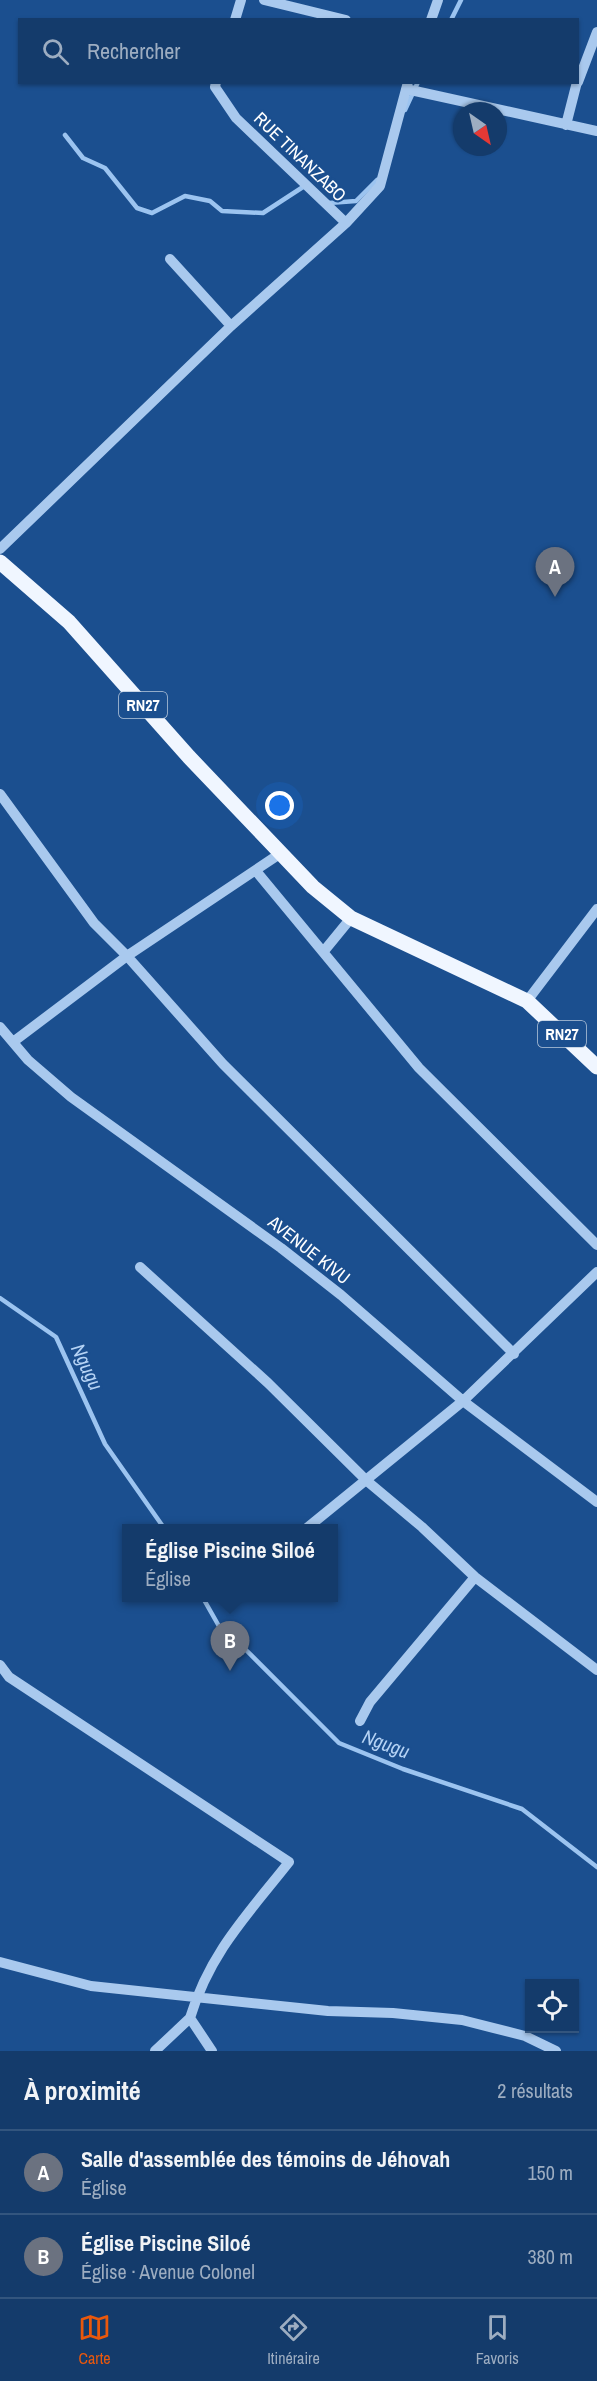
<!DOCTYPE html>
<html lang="fr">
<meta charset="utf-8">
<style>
body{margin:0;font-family:"Archivo Narrow",sans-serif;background:#1d4271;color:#f1f3f6}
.controls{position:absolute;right:18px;bottom:18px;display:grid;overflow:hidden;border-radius:0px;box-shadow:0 2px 4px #0004}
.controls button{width:54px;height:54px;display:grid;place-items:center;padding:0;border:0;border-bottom:2px solid #33557e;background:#143b6b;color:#f1f3f6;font:30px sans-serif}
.compass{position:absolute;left:453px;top:102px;width:54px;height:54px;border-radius:50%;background:#143b6b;box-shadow:0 2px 4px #0004;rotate:146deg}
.you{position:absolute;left:280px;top:806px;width:21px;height:21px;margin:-15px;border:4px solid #fff;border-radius:50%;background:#1a73e8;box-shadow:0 0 0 9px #1a73e833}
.badge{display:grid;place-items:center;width:39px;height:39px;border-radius:50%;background:#ea580c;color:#fff;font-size:20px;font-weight:700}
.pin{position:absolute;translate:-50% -50px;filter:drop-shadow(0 2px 3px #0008)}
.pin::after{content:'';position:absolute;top:32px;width:21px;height:18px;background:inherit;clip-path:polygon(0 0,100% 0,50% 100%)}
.popup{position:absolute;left:122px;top:1524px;width:216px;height:78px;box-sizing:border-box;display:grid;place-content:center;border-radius:0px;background:#143b6b;filter:drop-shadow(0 2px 4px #0005);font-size:20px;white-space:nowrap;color:#9dadc1}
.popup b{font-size:22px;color:#f1f3f6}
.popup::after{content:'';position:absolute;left:50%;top:100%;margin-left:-12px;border:12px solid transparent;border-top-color:#143b6b}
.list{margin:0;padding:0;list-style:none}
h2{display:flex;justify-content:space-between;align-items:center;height:78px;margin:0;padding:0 24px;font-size:26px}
h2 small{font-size:20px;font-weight:400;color:#9dadc1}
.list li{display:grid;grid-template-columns:39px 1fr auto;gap:18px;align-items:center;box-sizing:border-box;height:84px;padding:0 24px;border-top:2px solid #33557e}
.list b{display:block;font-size:22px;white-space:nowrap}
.list p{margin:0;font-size:20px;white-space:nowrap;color:#9dadc1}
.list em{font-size:20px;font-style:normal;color:#9dadc1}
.icon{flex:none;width:33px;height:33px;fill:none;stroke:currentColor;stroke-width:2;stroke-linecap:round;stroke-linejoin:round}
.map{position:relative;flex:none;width:597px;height:2051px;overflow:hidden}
.search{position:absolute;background:#143b6b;box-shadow:0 2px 4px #0004;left:18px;right:18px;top:18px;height:66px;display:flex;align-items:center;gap:15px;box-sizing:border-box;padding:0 21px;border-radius:0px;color:#9dadc1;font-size:22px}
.sheet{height:246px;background:#143b6b}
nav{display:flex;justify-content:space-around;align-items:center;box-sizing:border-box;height:84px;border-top:2px solid #33557e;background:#143b6b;font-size:16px;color:#9dadc1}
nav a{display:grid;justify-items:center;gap:3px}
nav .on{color:#ea580c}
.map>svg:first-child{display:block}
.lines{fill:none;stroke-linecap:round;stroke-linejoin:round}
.stream{stroke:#9cc4f0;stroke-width:4.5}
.minor{stroke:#a9c9ee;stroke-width:10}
.major{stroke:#f0f6ff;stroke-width:15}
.labels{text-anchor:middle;stroke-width:4.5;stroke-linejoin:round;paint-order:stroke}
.shield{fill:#1b4f8f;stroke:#bbcadd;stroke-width:1.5}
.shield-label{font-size:16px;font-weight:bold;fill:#fff}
.street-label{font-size:18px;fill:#fff;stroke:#1b4f8f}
.water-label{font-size:20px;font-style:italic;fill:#b5d3f5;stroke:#1b4f8f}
</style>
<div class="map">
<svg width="597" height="2051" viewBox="0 0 597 2051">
<rect width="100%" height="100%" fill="#1b4f8f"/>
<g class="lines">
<path class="stream" d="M 451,20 L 461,0
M 405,110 L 418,82
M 65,135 L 83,158 L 105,168 L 137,208 L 152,213 L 185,196 L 210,201 L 222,211 L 263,213 L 306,185
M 329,203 L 356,201 L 377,180
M 0,1298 L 56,1337 L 105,1444 L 164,1528
M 203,1598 L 220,1628 L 244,1648 L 339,1743 L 403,1769 L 522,1809 L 597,1867"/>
<path class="minor" d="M 264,0 L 346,20
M 235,20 L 241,0
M 431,20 L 438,0
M 216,82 L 215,87 L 236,118 L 346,223
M 578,82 L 597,32
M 406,89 L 597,131
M 566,125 L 577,82
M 170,259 L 231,326
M 0,549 L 231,326 L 346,223 L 380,186 L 408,82
M 0,794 L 94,923 L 127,956 L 223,1064 L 514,1354
M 256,871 L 419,1068 L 597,1245
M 324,951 L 351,918
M 527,1001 L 597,909
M 0,1027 L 28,1060 L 71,1097 L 281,1248 L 341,1295 L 463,1401 L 597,1502
M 13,1042 L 127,956 L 281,853
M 140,1267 L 268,1383 L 367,1481 L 422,1527 L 475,1577 L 597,1670
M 307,1528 L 463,1401 L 597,1272
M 0,1665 L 9,1677 L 289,1862 C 248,1914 210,1952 190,2018 L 212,2051
M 360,1721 L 370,1702 L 475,1577
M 0,1962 L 91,1986 L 328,2011 L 393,2013 L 462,2020 L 525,2036 L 556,2051
M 155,2051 L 190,2018"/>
<path class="major" d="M 0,562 L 69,622 L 189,757 L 313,887 L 351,918 L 527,1001 L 597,1067"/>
</g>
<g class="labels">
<g class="shield">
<rect x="119" y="692" width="48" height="26" rx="4.5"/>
<rect x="538" y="1021" width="48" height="26" rx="4.5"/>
</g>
<g class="shield-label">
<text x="143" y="711">RN27</text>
<text x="562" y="1040">RN27</text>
</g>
<g class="street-label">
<text transform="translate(300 157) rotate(44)" y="6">RUE TINANZABO</text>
<text transform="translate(309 1250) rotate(38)" y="6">AVENUE KIVU</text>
</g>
<g class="water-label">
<text transform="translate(87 1367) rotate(65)" y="7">Ngugu</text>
<text transform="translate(386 1744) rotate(20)" y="7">Ngugu</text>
</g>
</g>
</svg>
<div class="controls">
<button><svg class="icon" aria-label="locate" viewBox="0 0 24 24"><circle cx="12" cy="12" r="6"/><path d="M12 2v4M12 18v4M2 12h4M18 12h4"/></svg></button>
</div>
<svg class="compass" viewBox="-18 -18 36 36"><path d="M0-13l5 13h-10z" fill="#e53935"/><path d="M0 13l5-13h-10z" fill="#9dadc1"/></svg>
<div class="you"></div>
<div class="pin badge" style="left:555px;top:597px;background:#6b7280">A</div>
<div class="pin badge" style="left:230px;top:1671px;background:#6b7280">B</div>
<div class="popup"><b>Église Piscine Siloé</b>Église</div>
<div class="search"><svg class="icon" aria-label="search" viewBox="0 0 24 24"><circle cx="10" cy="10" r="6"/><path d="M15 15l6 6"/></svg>Rechercher</div>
</div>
<section class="sheet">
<h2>À proximité<small>2 résultats</small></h2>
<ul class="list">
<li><span class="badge" style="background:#6b7280">A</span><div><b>Salle d'assemblée des témoins de Jéhovah</b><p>Église</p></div><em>150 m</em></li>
<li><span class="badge" style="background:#6b7280">B</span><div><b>Église Piscine Siloé</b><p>Église · Avenue Colonel</p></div><em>380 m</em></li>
</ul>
</section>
<nav>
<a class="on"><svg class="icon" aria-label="map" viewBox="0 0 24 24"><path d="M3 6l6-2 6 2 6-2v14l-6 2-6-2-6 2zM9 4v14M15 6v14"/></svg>Carte</a>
<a><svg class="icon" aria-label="directions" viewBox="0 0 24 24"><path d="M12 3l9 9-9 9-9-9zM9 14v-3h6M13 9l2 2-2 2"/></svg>Itinéraire</a>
<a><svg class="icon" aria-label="saved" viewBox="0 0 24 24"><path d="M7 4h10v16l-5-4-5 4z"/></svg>Favoris</a>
</nav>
